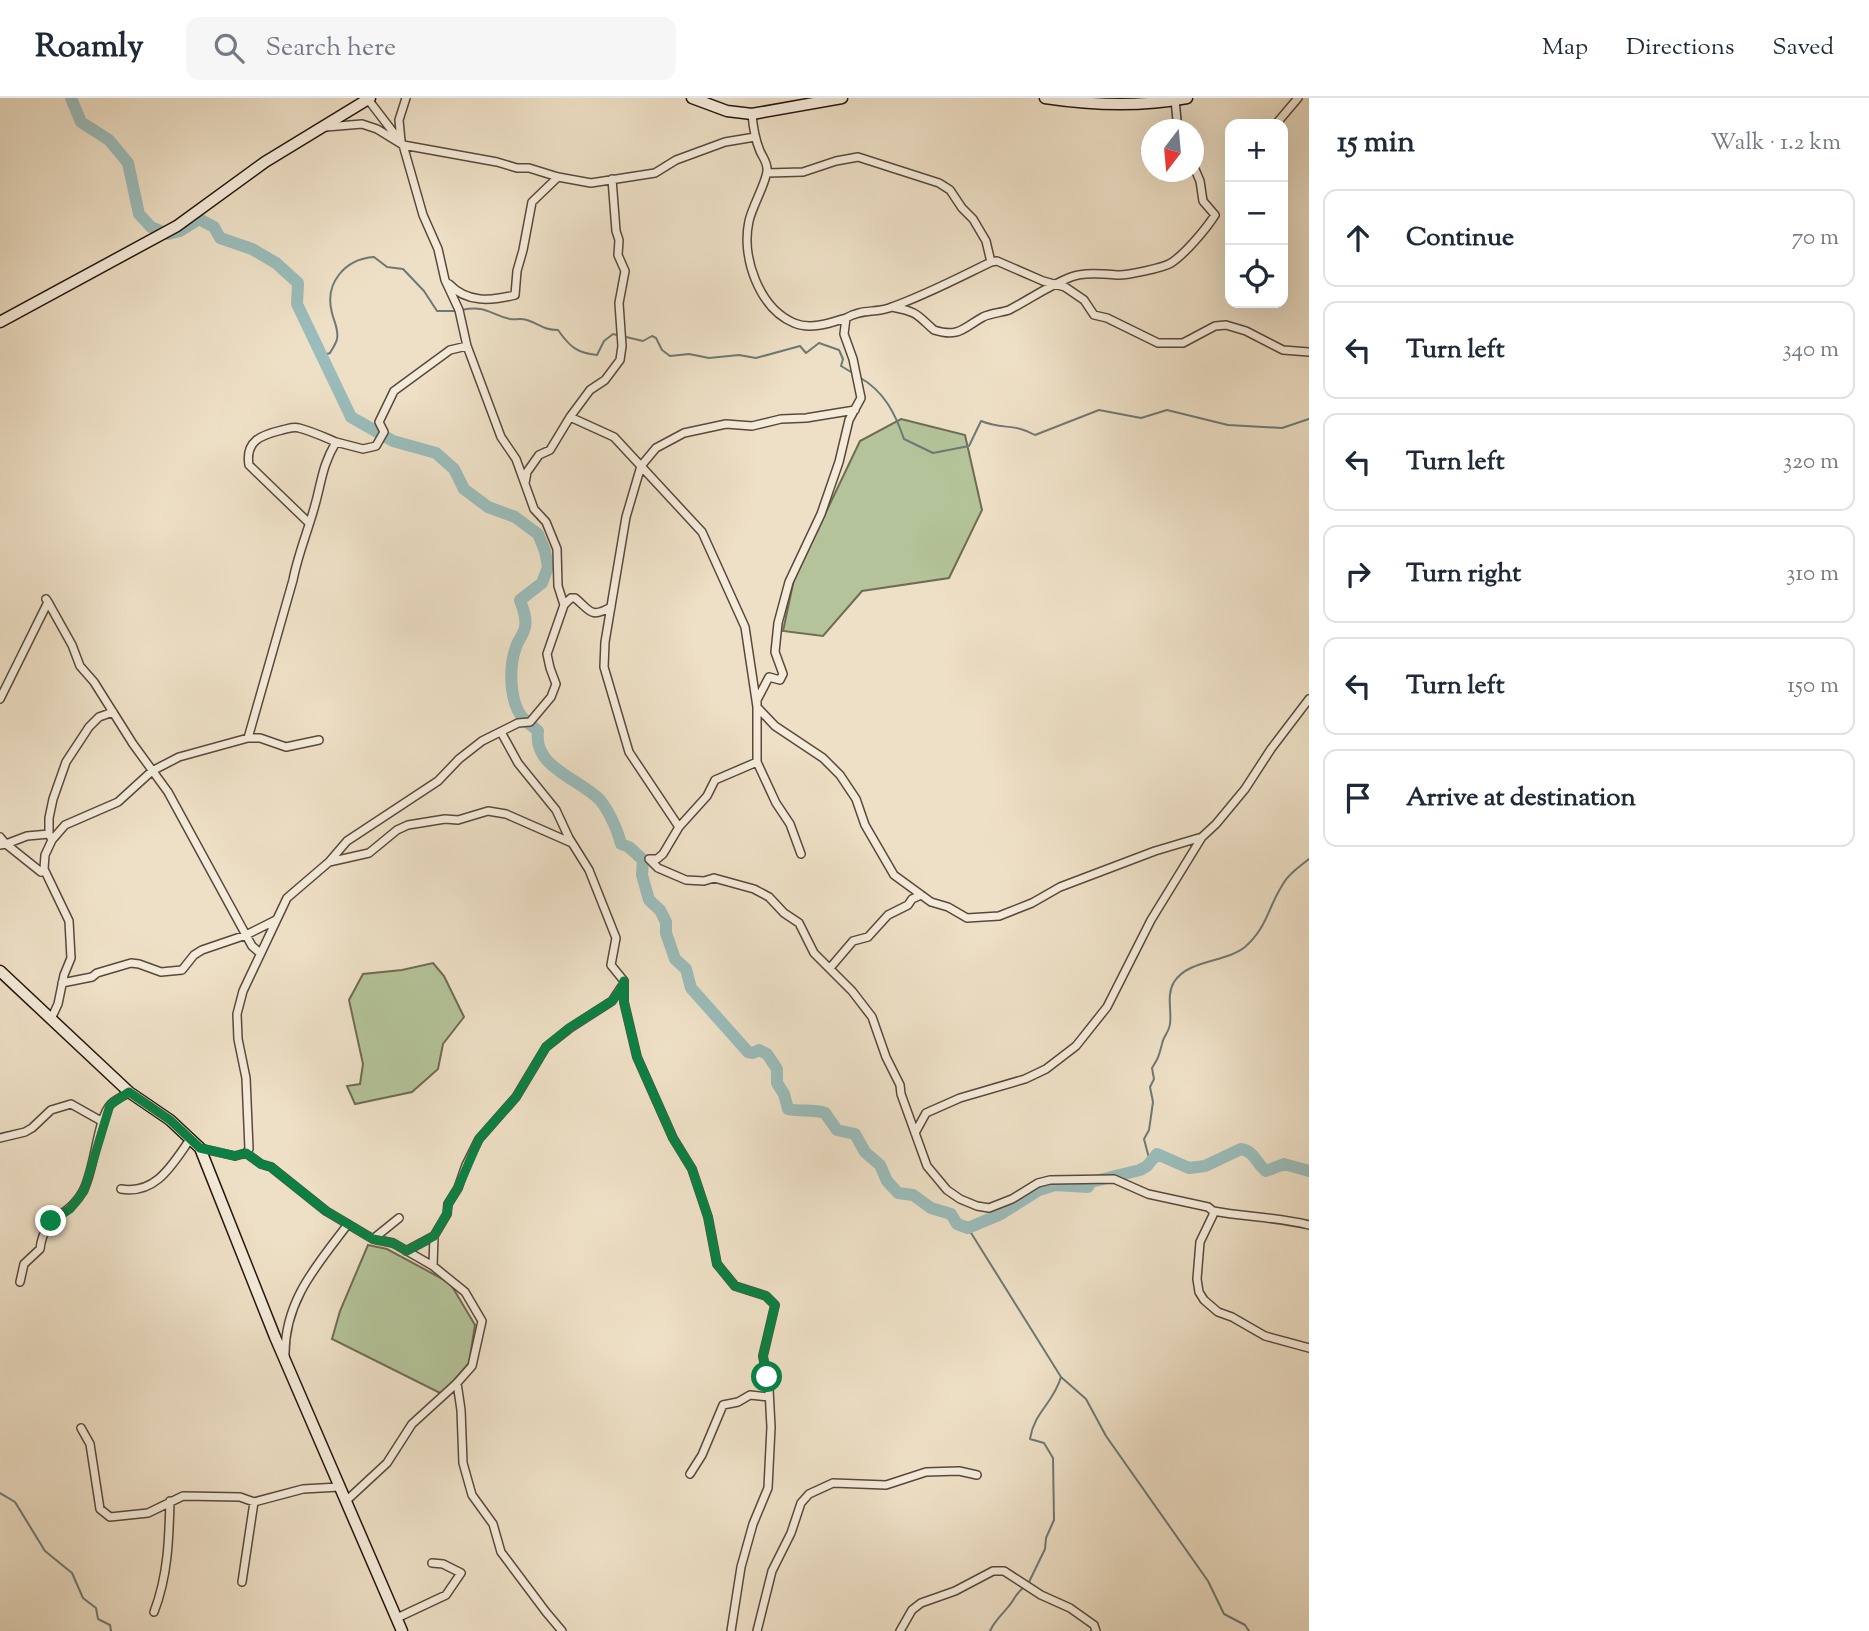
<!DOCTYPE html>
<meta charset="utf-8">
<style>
body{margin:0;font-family:"Sorts Mill Goudy",serif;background:#f6f6f7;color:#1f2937}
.controls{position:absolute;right:21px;top:21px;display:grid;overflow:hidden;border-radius:14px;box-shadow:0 7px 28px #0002}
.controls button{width:63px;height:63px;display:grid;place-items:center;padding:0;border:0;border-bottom:2px solid #e0e1e3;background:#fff;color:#1f2937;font:35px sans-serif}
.compass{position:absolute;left:1141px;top:21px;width:63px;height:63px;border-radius:50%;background:#fff;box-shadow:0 7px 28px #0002;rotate:196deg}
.stop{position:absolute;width:21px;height:21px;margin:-16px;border:5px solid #0b8043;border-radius:50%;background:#fff}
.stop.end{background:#0b8043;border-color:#fff;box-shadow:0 2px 7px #0008}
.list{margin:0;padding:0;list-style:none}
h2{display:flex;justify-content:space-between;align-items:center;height:91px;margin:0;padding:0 28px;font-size:30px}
h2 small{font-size:23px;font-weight:400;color:#747a83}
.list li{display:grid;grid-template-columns:46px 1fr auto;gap:21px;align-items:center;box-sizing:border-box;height:98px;margin:0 14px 14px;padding:0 14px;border:2px solid #e0e1e3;border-radius:14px}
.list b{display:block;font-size:26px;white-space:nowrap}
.list em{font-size:23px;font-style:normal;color:#747a83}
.icon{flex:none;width:38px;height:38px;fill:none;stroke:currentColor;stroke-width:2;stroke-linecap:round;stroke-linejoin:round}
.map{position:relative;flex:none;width:1309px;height:1533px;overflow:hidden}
header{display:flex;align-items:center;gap:42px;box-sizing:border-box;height:98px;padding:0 35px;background:#fff;border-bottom:2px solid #e0e1e3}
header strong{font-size:33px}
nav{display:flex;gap:38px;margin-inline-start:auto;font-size:24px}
.search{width:490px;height:63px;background:#f6f6f7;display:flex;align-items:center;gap:18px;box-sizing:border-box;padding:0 24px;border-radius:14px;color:#747a83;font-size:26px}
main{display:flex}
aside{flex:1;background:#fff}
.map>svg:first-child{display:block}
.green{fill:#b4c399;stroke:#6e6c54;stroke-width:2}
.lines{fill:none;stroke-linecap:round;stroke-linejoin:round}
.stream{stroke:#6c7975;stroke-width:2}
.river{stroke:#9abcba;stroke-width:12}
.street-casing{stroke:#5a483c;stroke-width:10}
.secondary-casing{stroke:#28150e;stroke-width:13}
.street{stroke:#f4ebda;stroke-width:7}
.secondary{stroke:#f4ebda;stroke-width:10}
.route{stroke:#0b8043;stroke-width:9}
</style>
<header>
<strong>Roamly</strong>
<div class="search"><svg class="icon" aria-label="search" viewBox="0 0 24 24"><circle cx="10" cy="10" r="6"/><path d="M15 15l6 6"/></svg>Search here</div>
<nav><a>Map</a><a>Directions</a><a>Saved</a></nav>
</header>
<main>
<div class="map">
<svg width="1309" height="1533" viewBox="0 0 1309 1533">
<rect width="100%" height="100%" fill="#eee0c6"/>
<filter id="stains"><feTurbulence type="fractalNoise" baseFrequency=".00286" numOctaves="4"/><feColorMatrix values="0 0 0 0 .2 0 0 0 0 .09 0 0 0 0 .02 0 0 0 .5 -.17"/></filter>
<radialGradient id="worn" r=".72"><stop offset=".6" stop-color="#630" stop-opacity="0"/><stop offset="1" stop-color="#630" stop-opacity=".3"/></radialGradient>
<path class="green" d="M 901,321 L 965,337 L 982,412 L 949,480 L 862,493 L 823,538 L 783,533 L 794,481 L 860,343 Z
M 433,865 L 444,878 L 464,919 L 443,946 L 438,971 L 412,994 L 355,1006 L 347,988 L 360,986 L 363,966 L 349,902 L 363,876 L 402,872 Z
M 368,1147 L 387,1151 L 450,1185 L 475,1227 L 469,1265 L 442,1296 L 332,1241 L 340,1213 Z"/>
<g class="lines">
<path class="stream" d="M 461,212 C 488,207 488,216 510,221 C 515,222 521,220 527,222 C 540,226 543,232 558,232 C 570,249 577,255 597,257 L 604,243 L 613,236 L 617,237
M 626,239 L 643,243 L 652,238 L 656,240 L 662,252 L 670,258 L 689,256 L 709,260 L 739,257 L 756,260 L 800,248 L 806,255 L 819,245 L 839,252 L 843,261 L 841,268 L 851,274
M 321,258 L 330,255 C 332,251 336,246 337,241 C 339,231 334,224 332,215 C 324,185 345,161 374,159 L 387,169 L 403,171 L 424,193 L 437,213 L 455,213
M 859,279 C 884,293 895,315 904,341 L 933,355 L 969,348 L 981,323 C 1004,332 1014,325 1035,337 L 1099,312 L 1141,320 L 1167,312 L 1228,327 L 1282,330 L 1309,321
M 1150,1064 L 1144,1041 L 1149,1032 L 1153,1004 L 1150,989 L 1154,981 L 1152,970 C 1159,959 1159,957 1162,946 C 1163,939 1169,934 1170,926 C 1172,913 1166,897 1174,884 C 1189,861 1225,865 1245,849 C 1267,830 1268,809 1283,786 C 1288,776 1300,768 1309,761
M 968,1130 L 1061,1279 L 1086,1301 L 1106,1338 L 1208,1483 L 1224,1516 L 1245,1527 L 1249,1533
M 0,1395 L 15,1404 L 45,1453 L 72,1475 L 83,1500 L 96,1510 L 98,1521 L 110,1527 L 111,1533
M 1029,1484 L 1045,1451 L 1046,1440 L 1054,1422 L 1053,1360 L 1044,1345 L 1030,1341 C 1034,1314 1053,1306 1061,1279
M 990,1533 C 995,1522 1001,1518 1008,1509 C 1014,1503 1015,1496 1023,1490"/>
<path class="river" d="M 71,0 L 81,24 L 109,42 L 128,65 L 139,116 L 151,129 L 168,136 L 180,133 L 199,121 L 214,129 L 220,140 L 252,151 L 276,165 L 298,185 L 297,206 L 351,319 L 393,343 L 436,355 L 454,371 L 464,391 L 488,409 L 515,419 L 538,436 L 545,453 L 548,469 L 542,485 L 520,502 C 523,511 527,520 525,529 C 524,536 518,542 516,549 C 509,568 509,602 522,619 C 526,624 533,628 538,633 C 533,670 579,680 600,702 C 609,713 618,733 621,746 L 629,749 L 643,762 L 642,777 L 649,802 L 660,812 L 666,824 L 666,835 L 675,861 L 686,871 L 691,890 L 748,954 L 753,955 L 759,952 L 767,956 L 777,971 L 777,985 L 784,996 L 788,1011 C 801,1014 813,1011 825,1015 L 837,1032 L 855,1036 L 865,1054 L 880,1067 L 887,1083 L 898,1095 L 913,1097 L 931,1110 L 951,1116 L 957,1126 L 968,1130 L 1001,1116 L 1039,1092 L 1055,1087 L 1088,1089 L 1091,1084 L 1140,1072 L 1147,1068 L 1157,1056 L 1189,1070 L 1205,1068 L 1241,1051 C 1256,1054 1256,1066 1266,1073 L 1284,1066 L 1309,1073"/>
<g class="street-casing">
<path id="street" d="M 1175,2 L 1178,32
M 752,16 C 753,29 755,41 760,53 C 763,60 768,65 767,73 C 766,85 752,109 749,123 C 741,159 759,210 794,225 C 811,232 830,225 846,220
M 1276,26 L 1298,0
M 326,29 L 362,26 L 377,31 L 403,47 L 497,64 L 517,70 L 529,70 L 558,79 L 591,85 L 655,75 L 676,62 L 725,44 L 755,39
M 401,43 L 399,22 L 406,0
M 767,75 L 803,74 L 836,63 L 858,59 L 939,85 L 950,92 L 962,110 L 973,121 L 986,143 L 991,164
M 449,186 C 467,205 491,203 515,197 L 517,173 L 523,152 L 532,104 L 558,79
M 892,209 C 918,214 916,216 934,232 C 959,240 963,230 983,219 C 991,215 1000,215 1009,212 C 1030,201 1048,188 1071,179 C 1085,174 1104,176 1119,177 C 1128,177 1163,170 1171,165 C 1185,156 1206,131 1215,117 L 1203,103 L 1200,83 L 1194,69
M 570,319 L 590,292 L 605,282 L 620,262 L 622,248 L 619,205 L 625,173 L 618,157 L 619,142 L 616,133 L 612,81
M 525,385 L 527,374 L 539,357 L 550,352 L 570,319 L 614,339 L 702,434 L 745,529 L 757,609 L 775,628 L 823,660 L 840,677 L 856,701 L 865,727 L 894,777 L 931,804 L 948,809 L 967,820 L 999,818 L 1032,805 L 1060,789 L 1155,753 L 1202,739 L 1216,726 L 1245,691 L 1271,651 L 1309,601
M 308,424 L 249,367 C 245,343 261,337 282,332 C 288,331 293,328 299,330 C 311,333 324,339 336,344
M 48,504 L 72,547 L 80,568 L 94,584 L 133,646 L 168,694 L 252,848 L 260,855
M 564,507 L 571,500 L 575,500 C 590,512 590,521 611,509
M 0,601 L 48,504 L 46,501
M 501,634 L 518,665 L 556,712 L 569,740 L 589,772 L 616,840 L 611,867 L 624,883 L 624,904 L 637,959 L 673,1040 L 692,1071 L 708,1119 L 717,1166 L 735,1188 L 766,1198 L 775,1207 L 763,1258 L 769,1291 L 771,1329 L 768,1390 L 753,1426 L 741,1469 L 731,1533
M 248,640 L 293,482 C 298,456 308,433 315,407 C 322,382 322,368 336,344 L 363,351 L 376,348 L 384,334 L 379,324 L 394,293 L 450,252 L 467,248
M 757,664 L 715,682 L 707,698 L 679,729 L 663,756 L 657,761 L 649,761 L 658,770 L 686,782 L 704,783 L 714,780 L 754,791 L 769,799 L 784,815 L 799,825 L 814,855 L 852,893 L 872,919 L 886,959 L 900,987 L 901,996 L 927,1068 L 947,1092 L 960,1101 L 977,1108 L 989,1110 L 1012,1101 L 1038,1085 L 1050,1082 L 1114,1081 L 1148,1096 L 1208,1109 L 1213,1113 L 1213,1117 L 1200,1144 L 1197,1181 L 1199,1194 L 1204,1202 L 1218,1214 L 1232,1219 L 1265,1238 L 1309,1250
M 679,729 L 629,654 L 604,569 L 605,544 L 626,419 L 641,368 L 656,350 L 684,335 L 726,326 L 752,328 L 781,321 L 806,320 L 855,312
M 0,739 L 6,746 L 0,747
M 52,742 L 49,736 L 49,720 L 53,701 L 66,664 L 89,629 L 99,619 L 113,614
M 801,756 L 790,726 L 776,705 L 757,664 L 757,602 L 769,579 L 780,582 L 783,576 L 775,554 L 778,525 L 789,484 L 821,416 L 839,364 L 849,322 L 861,300 L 853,261 L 844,236 L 846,220 C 862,211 873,215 889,210 C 924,198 958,180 991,164 L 997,163 L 1043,183 L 1065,189 L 1084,202 L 1094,217 L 1107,220 L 1158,245 L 1183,245 L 1215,228 L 1226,227 L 1246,233 L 1283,252 L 1309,254
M 329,764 L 347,743 L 438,683 L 459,661 L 482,643 L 518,625 L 530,624 L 551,599 L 556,586 L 550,570 L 547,556 L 564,507 L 558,488 L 557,451 L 546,424 L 534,411 L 516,361 L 501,339 L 467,248 L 459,212 L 445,182 L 438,151 L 423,117 L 403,47 L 367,0
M 41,774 L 6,746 L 27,738 L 49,736
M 830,870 L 853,843 L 868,839 L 888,817 L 908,807 L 912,801 L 921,797
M 62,885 L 92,879 L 97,875 L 131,865 L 139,866 L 161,874 L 182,872 L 194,857 L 202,852 L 246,837 L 276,822
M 51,921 L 58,906 L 64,877 L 71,860 L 69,823 L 44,771 L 45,757 L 52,742 L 65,727 L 118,704 L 152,673 L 179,659 L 248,640 L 260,640 L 286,649 L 319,642
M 915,1035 L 926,1015 L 960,1000 L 1025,981 L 1046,971 L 1076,948 L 1107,909 L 1151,822 L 1202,739
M 0,1040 L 25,1034 L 32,1030 L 51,1012 L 71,1006 L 103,1024
M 200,1050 L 235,1058 L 246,1055 L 249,1051 L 246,980 L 238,941 L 237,916 L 243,893 L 287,800 L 329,764 L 369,755 L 397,732 L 408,727 L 445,721 L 458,722 L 488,713 L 506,716 L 572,745
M 246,1055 L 261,1066 L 271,1069 L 326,1113 L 373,1141 L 393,1145 L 433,1168 L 465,1194 L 482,1223 L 472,1268 L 457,1285 L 412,1326 L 387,1365 L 346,1403
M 121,1091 C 157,1097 173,1065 191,1040
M 1213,1113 C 1245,1119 1277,1119 1309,1127
M 373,1141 L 399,1120
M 406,1153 L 434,1138 L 447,1116 L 448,1106 L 458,1090 L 466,1067 L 479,1041 L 516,999 L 546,949 L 570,930 L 612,903 L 622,888
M 433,1168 L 434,1138
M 20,1184 L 24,1166 L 40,1151 C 44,1116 69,1120 83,1093 C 95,1072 97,1020 111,1006 C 116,1001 124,998 129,994
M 285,1258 C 284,1203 317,1167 348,1126
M 457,1285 L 461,1312 L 463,1365 L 472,1397 L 493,1426 L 501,1454 L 546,1514 L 562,1533
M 81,1330 L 90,1346 L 100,1411 L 110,1419 L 148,1415 L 183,1398 L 240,1399 L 254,1404 L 303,1391 L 339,1389
M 690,1376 L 702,1357 L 723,1307 L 738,1304 L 750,1297 L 769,1299
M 242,1484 L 254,1404
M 154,1514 C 168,1478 169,1441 170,1403
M 397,1520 L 446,1497 L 461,1475 L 443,1466 L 432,1465
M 757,1533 L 772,1473 L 791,1435 L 801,1405 L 809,1396 L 833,1385 L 886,1387 L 926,1374 L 959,1373 L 977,1377
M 900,1533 L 912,1512 L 921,1505 L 955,1493 L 993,1473 L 1004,1473 L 1041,1497 L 1070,1510 L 1094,1527 L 1096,1533"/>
</g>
<g class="secondary-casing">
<path id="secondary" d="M 692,0 L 727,13 L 752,16 L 842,0
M 1045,0 C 1092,7 1140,9 1187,0
M 0,224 L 177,128 L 265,64 L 370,0
M 0,873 L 129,994 L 170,1022 L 200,1050 L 275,1239 L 402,1533"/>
</g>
<use href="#street" class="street"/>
<use href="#secondary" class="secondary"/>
</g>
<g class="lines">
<path class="route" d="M 51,1123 L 70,1111 L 84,1093 L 110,1007 L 129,994 L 170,1022 L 200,1050 L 235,1058 L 246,1055 L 261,1066 L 271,1069 L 326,1113 L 373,1141 L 393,1145 L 407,1153 L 434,1138 L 447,1116 L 448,1106 L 458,1090 L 479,1041 L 516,999 L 546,949 L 569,930 L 612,903 L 620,893 L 624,883 L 624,904 L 637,959 L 673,1040 L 692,1071 L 708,1119 L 717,1166 L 735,1188 L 766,1198 L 775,1207 L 763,1258 L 767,1279"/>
</g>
<rect width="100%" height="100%" filter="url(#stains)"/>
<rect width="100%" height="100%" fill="url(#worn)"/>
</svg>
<div class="controls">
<button>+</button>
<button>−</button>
<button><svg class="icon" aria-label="locate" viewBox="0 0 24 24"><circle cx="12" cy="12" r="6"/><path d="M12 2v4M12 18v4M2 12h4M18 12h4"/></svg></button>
</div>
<svg class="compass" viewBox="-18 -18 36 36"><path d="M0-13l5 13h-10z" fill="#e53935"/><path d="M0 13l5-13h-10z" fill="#747a83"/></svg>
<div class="stop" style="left:767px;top:1279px"></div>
<div class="stop end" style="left:51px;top:1123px"></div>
</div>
<aside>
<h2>15 min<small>Walk · 1.2 km</small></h2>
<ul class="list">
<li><svg class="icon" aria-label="ahead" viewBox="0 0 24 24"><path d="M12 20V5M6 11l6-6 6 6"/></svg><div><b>Continue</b></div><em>70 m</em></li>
<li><svg class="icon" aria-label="left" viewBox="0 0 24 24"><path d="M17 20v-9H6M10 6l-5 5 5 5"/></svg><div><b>Turn left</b></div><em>340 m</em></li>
<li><svg class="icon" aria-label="left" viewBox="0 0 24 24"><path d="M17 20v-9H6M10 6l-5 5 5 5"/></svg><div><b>Turn left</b></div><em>320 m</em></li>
<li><svg class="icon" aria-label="right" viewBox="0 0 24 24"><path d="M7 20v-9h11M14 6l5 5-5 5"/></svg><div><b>Turn right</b></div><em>310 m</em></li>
<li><svg class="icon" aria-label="left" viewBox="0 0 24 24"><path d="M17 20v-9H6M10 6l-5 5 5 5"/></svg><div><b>Turn left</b></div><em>150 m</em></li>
<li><svg class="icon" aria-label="arrive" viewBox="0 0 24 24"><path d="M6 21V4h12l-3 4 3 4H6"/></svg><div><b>Arrive at destination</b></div></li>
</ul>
</aside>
</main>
